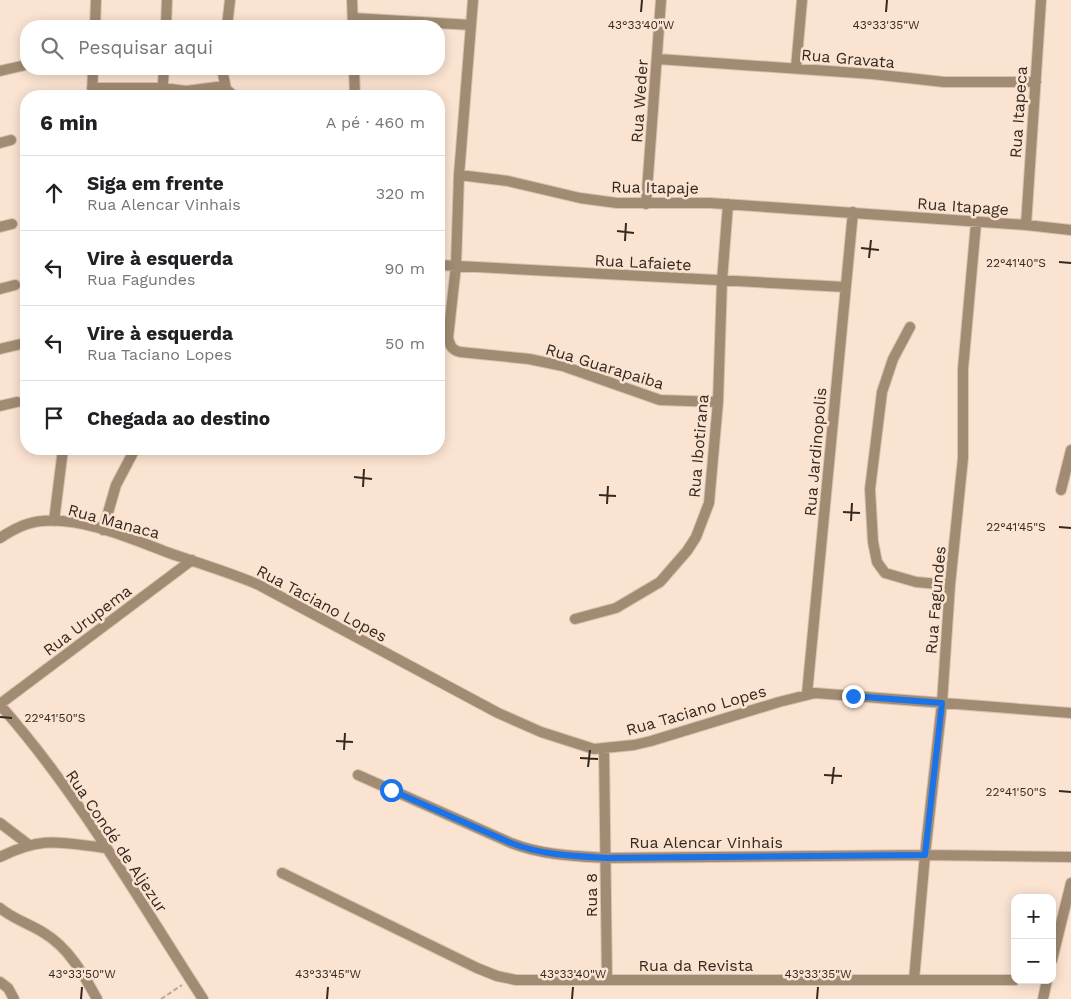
<!DOCTYPE html>
<html lang="pt">
<meta charset="utf-8">
<style>
body{margin:0;font-family:"Work Sans",sans-serif;background:#f6f6f6;color:#202124}
.controls{position:absolute;right:15px;bottom:15px;display:grid;overflow:hidden;border-radius:10px;box-shadow:0 2px 12px #0003}
.controls button{width:45px;height:45px;display:grid;place-items:center;padding:0;border:0;border-bottom:1px solid #e0e0e0;background:#fff;color:#202124;font:25px sans-serif}
.stop{position:absolute;width:15px;height:15px;margin:-11px;border:4px solid #1a73e8;border-radius:50%;background:#fff}
.stop.end{background:#1a73e8;border-color:#fff;box-shadow:0 1px 5px #0008}
.list{margin:0;padding:0;list-style:none}
h2{display:flex;justify-content:space-between;align-items:center;height:65px;margin:0;padding:0 20px;font-size:21px}
h2 small{font-size:16px;font-weight:400;color:#757577}
.list li{display:grid;grid-template-columns:32px 1fr auto;gap:15px;align-items:center;box-sizing:border-box;height:75px;padding:0 20px;border-top:1px solid #e0e0e0}
.list b{display:block;font-size:19px;white-space:nowrap}
.list p{margin:0;font-size:16px;white-space:nowrap;color:#757577}
.list em{font-size:16px;font-style:normal;color:#757577}
.icon{flex:none;width:28px;height:28px;fill:none;stroke:currentColor;stroke-width:2;stroke-linecap:round;stroke-linejoin:round}
.map{position:relative;flex:none;width:1071px;height:999px;overflow:hidden}
.search{position:absolute;background:#fff;box-shadow:0 2px 12px #0003;left:20px;top:20px;width:425px;height:55px;display:flex;align-items:center;gap:12px;box-sizing:border-box;padding:0 18px;border-radius:20px;color:#757577;font-size:19px}
.panel{position:absolute;background:#fff;box-shadow:0 2px 12px #0003;left:20px;top:90px;width:425px;height:365px;border-radius:20px}
.map>svg:first-child{display:block}
.lines{fill:none;stroke-linecap:round;stroke-linejoin:round}
.minor-casing{stroke:#d7c2b1;stroke-width:12}
.path{stroke:#bba798;stroke-width:2;stroke-dasharray:5 2.5;stroke-linecap:butt}
.minor{stroke:#a18b72;stroke-width:10}
.route{stroke:#1a73e8;stroke-width:6}
.ticks{fill:none;stroke:#342920;stroke-width:2}
.labels{text-anchor:middle;stroke-width:5;stroke-linejoin:round;paint-order:stroke}
.street-label{font-size:16px;fill:#342920;stroke:#fbe3d1}
.ticks-label{font-size:12px;text-anchor:middle;fill:#342920;stroke:#fbe3d1;stroke-width:5;stroke-linejoin:round;paint-order:stroke}
</style>
<div class="map">
<svg width="1071" height="999" viewBox="0 0 1071 999">
<rect width="100%" height="100%" fill="#fbe3d1"/>
<g class="lines">
<g class="minor-casing">
<path id="minor" d="M 352,0 L 353,26
M 473,0 L 459,175 L 456,266 L 448,338 C 450,346 452,350 460,352 L 529,359 L 563,366 L 660,400 L 718,402
M 353,18 L 471,25
M 95,26 L 96,0
M 166,26 L 167,0
M 227,26 L 230,0
M 658,59 L 872,74 L 944,82 L 1036,82
M 796,68 L 802,0
M 222,69 L 226,89
M 354,69 L 355,96
M 0,71 L 26,65
M 92,88 L 163,88 L 186,91 L 217,87 L 226,89 L 234,96
M 92,96 L 93,69
M 162,96 L 164,69
M 273,96 L 305,96
M 0,143 L 11,140
M 459,175 L 508,181 L 580,198 L 617,203 L 710,203 L 1026,225 L 1071,230
M 646,204 L 661,0
M 1026,225 L 1041,0
M 0,227 L 12,224
M 439,265 L 845,287
M 0,289 L 15,285
M 910,327 L 893,359 L 882,392 L 870,489 L 873,542 L 877,562 L 885,573 L 916,582 L 950,585
M 0,349 L 21,344
M 0,406 L 17,402
M 1061,490 L 1071,450
M 54,521 L 63,449
M 103,530 L 116,485 L 135,449
M 0,538 C 12,530 27,522 42,521 C 84,517 134,540 172,554 C 201,564 231,573 259,585 L 498,713 L 541,732 L 594,749 L 634,745 L 651,741 L 779,702 L 815,693 L 1071,713
M 575,619 L 616,608 L 660,582 L 687,551 L 696,537 L 709,503 L 718,402 L 722,281 L 728,204
M 807,694 L 853,212
M 0,704 L 192,560
M 0,705 C 79,794 138,899 203,999
M 604,749 L 607,980
M 358,775 L 511,843 C 542,855 573,856 606,858 L 925,855 L 1071,857
M 0,823 L 29,845
M 0,857 C 44,835 61,843 106,848
M 282,873 L 477,968 L 497,976 L 516,980 L 1015,980
M 0,908 C 13,919 30,924 44,933 C 68,947 84,975 97,999
M 1052,960 L 1071,883
M 914,980 L 925,855 L 942,703 L 950,585 L 963,458 L 963,369 L 976,223
M 0,982 L 8,988 L 14,999
M 1043,999 L 1047,980"/>
</g>
<path class="path" d="M 161,999 L 182,985"/>
<use href="#minor" class="minor"/>
</g>
<g class="lines">
<path class="route" d="M 391,790 L 511,843 C 542,855 573,856 606,858 L 925,855 L 942,703 L 853,696"/>
</g>
<path class="ticks" d="M 641,12 L 642,0M 886,12 L 887,0M 617,231 L 634,233M 625,241 L 626,223M 861,248 L 879,250M 869,258 L 871,240M 1059,262 L 1071,263M 354,477 L 372,479M 363,487 L 364,469M 599,495 L 616,496M 607,504 L 608,486M 843,512 L 860,513M 851,521 L 852,503M 1059,527 L 1071,528M 0,717 L 12,718M 336,741 L 353,742M 344,750 L 345,733M 580,758 L 598,759M 588,767 L 590,750M 824,775 L 842,776M 832,784 L 834,767M 1059,791 L 1071,792M 81,999 L 82,987M 327,999 L 328,987M 572,999 L 573,987M 817,999 L 818,987"/>
<g class="labels">
<g class="street-label">
<text transform="translate(848 58) rotate(5)" y="6">Rua Gravata</text>
<text transform="translate(639 101) rotate(-86)" y="6">Rua Weder</text>
<text transform="translate(1018 112) rotate(-86)" y="6">Rua Itapeca</text>
<text transform="translate(655 187) rotate(1)" y="6">Rua Itapaje</text>
<text transform="translate(963 206) rotate(4)" y="6">Rua Itapage</text>
<text transform="translate(643 262) rotate(3)" y="6">Rua Lafaiete</text>
<text transform="translate(605 366) rotate(17)" y="6">Rua Guarapaiba</text>
<text transform="translate(698 446) rotate(-85)" y="6">Rua Ibotirana</text>
<text transform="translate(815 452) rotate(-85)" y="6">Rua Jardinopolis</text>
<text transform="translate(114 521) rotate(15)" y="6">Rua Manaca</text>
<text transform="translate(935 600) rotate(-85)" y="6">Rua Fagundes</text>
<text transform="translate(322 603) rotate(28)" y="6">Rua Taciano Lopes</text>
<text transform="translate(87 620) rotate(-37)" y="6">Rua Urupema</text>
<text transform="translate(696 710) rotate(-16)" y="6">Rua Taciano Lopes</text>
<text transform="translate(117 841) rotate(56)" y="6">Rua Condé de Aljezur</text>
<text x="706" y="848">Rua Alencar Vinhais</text>
<text transform="translate(591 895) rotate(-90)" y="6">Rua 8</text>
<text x="696" y="971">Rua da Revista</text>
</g>
</g>
<g class="ticks-label">
<text x="641" y="29">43°33'40"W</text>
<text x="886" y="29">43°33'35"W</text>
<text x="1016" y="267">22°41'40"S</text>
<text x="1016" y="531">22°41'45"S</text>
<text x="55" y="722">22°41'50"S</text>
<text x="1016" y="796">22°41'50"S</text>
<text x="82" y="978">43°33'50"W</text>
<text x="328" y="978">43°33'45"W</text>
<text x="573" y="978">43°33'40"W</text>
<text x="818" y="978">43°33'35"W</text>
</g>
</svg>
<div class="controls">
<button>+</button>
<button>−</button>
</div>
<div class="stop" style="left:391px;top:790px"></div>
<div class="stop end" style="left:853px;top:696px"></div>
<div class="search"><svg class="icon" aria-label="search" viewBox="0 0 24 24"><circle cx="10" cy="10" r="6"/><path d="M15 15l6 6"/></svg>Pesquisar aqui</div>
<section class="panel">
<h2>6 min<small>A pé · 460 m</small></h2>
<ul class="list">
<li><svg class="icon" aria-label="ahead" viewBox="0 0 24 24"><path d="M12 20V5M6 11l6-6 6 6"/></svg><div><b>Siga em frente</b><p>Rua Alencar Vinhais</p></div><em>320 m</em></li>
<li><svg class="icon" aria-label="left" viewBox="0 0 24 24"><path d="M17 20v-9H6M10 6l-5 5 5 5"/></svg><div><b>Vire à esquerda</b><p>Rua Fagundes</p></div><em>90 m</em></li>
<li><svg class="icon" aria-label="left" viewBox="0 0 24 24"><path d="M17 20v-9H6M10 6l-5 5 5 5"/></svg><div><b>Vire à esquerda</b><p>Rua Taciano Lopes</p></div><em>50 m</em></li>
<li><svg class="icon" aria-label="arrive" viewBox="0 0 24 24"><path d="M6 21V4h12l-3 4 3 4H6"/></svg><div><b>Chegada ao destino</b></div></li>
</ul>
</section>
</div>
